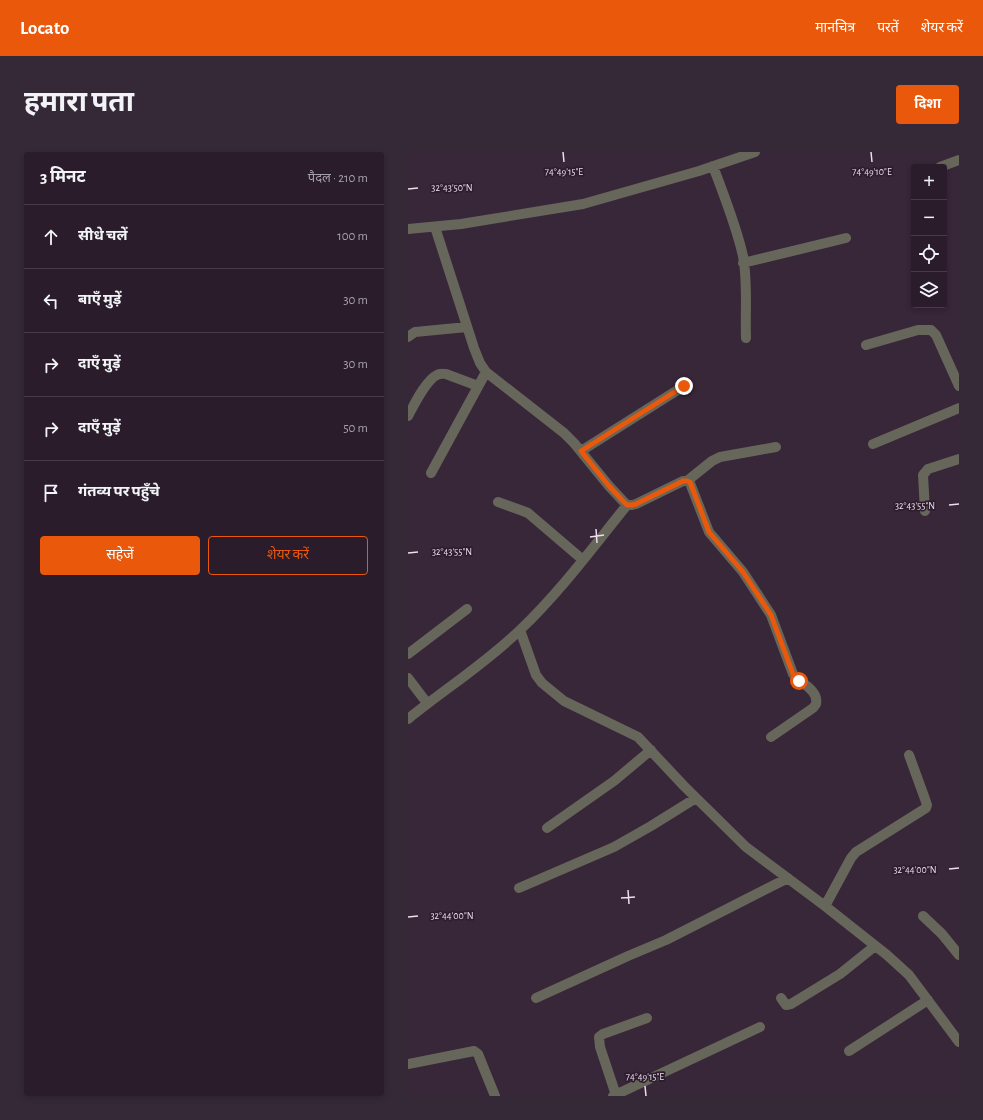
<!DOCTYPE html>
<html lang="hi">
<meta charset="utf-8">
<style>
body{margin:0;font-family:"Alegreya Sans","Noto Sans Devanagari",sans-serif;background:#362937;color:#f1f3f6}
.controls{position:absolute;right:12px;top:12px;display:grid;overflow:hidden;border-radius:4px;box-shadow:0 2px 6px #0003}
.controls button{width:36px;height:36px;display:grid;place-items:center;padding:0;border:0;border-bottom:1px solid #463a47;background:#2a1c2b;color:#f1f3f6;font:20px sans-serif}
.stop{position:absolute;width:12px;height:12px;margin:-9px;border:3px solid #ea580c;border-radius:50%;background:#fff}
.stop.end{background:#ea580c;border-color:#fff;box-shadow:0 1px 4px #0008}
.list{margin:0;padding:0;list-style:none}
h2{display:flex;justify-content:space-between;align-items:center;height:52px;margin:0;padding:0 16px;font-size:17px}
h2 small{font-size:13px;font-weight:400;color:#a5a1a9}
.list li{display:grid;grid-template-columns:26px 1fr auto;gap:12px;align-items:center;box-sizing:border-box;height:64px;padding:0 16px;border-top:1px solid #463a47}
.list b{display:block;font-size:15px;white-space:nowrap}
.list em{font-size:13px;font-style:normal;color:#a5a1a9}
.actions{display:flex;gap:8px;padding:12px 16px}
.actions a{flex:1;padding:9px 0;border:1px solid #ea580c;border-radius:4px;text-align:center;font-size:14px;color:#ea580c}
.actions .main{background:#ea580c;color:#fff}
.icon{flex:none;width:22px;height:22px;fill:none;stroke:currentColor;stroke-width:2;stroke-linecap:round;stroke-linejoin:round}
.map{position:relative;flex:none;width:551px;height:944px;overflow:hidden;border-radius:4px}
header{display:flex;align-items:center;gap:24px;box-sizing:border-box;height:56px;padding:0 20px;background:#ea580c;color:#fff}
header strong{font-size:19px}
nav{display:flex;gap:22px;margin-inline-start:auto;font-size:14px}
.intro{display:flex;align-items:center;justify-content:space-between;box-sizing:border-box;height:96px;padding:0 24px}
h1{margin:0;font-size:28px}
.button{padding:10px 18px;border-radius:4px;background:#ea580c;color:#fff;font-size:14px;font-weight:700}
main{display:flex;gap:24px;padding:0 24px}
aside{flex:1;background:#2a1c2b;border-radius:4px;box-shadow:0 2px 6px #0003}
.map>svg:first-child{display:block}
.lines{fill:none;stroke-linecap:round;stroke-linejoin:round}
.minor{stroke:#67665a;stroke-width:10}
.route{stroke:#ea580c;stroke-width:5}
.ticks{fill:none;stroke:#ecdfec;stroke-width:1.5}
.ticks-label{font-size:10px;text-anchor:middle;fill:#ecdfec;stroke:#2e1c2f;stroke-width:3.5;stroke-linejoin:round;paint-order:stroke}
</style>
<header>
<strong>Locato</strong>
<nav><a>मानचित्र</a><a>परतें</a><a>शेयर करें</a></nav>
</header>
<div class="intro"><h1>हमारा पता</h1><a class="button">दिशा</a></div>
<main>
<aside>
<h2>3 मिनट<small>पैदल · 210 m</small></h2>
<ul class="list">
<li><svg class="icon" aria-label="ahead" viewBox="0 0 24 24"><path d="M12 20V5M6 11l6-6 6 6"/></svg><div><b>सीधे चलें</b></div><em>100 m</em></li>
<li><svg class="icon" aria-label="left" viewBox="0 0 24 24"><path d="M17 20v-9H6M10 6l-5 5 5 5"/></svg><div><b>बाएँ मुड़ें</b></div><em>30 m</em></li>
<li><svg class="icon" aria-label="right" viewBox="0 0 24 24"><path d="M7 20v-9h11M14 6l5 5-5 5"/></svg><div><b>दाएँ मुड़ें</b></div><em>30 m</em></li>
<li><svg class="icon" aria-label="right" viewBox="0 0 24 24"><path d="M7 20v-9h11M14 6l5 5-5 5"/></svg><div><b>दाएँ मुड़ें</b></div><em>50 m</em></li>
<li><svg class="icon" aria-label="arrive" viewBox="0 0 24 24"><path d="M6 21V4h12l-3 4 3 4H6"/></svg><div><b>गंतव्य पर पहुँचे</b></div></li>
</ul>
<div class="actions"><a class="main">सहेजें</a><a>शेयर करें</a></div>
</aside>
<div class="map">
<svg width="551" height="944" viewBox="0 0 551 944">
<rect width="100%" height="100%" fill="#382639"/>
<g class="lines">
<path class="minor" d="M 305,14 C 316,44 328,73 335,104 C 340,130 337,160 338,186
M 532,15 L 551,8
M 27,75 L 66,196 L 72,211 L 78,220 L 156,281 L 166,291 L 201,334 L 215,349 L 219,353 L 224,353 L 228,352 L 275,329 L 279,329 L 282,331 L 301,380 L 335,420 L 363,463 L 385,522 C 392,531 411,538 408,552 L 405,556 L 363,585
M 0,77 L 53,72 L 175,52 L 291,19 L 347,0
M 335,111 L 438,86
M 0,185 L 7,180 L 59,175
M 458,193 L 510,178 L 523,178 L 528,183 L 551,234
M 0,264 C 6,253 18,228 29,223 C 32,221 35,222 38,222 L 70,234
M 465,292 L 551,256
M 173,299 L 276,234
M 23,321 L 78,220
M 279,329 L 304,309 L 312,305 L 368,295
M 90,350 L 115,359 L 120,361 L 175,408
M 517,359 L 515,323 L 520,317 L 551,307
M 112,478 L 128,523 L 134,531 L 156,549 L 230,585 L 276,634 L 338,695 L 417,754 L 479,803 L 501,823 L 551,890
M 0,502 L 59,457
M 0,526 L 19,551
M 0,567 C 37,537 78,511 112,478 C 152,440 185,395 219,353
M 139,676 L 206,629 L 243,598
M 111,736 L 206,695 L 243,674 L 288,646
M 417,754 L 443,706 L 448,700 L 518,656 L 519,653 L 517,647 L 501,603
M 515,764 L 534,782 L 551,803
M 128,846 L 220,804 L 258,788 L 380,726
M 373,846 L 378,853 L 383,852 L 432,822 L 467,794
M 441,899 L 520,848
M 0,912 L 66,899 L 70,902 L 87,944
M 208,943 L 192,895 L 191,885 L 195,882 L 239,866
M 205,944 L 352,875"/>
</g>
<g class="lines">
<path class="route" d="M 276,234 L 173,299 L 201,334 L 215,349 L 219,353 L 224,353 L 228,352 L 275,329 L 279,329 L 282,330 L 301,380 L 335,420 L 363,463 L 385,522 L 391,529"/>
</g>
<path class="ticks" d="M 155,0 L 156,10M 463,0 L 464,10M 0,37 L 10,36M 541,353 L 551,352M 188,377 L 189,391M 182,385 L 196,383M 0,401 L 10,400M 541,717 L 551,716M 220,738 L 221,752M 213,746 L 227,745M 0,765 L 10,764M 237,934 L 238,944"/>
<g class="ticks-label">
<text x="156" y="23">74°49'15"E</text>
<text x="464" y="23">74°49'10"E</text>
<text x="44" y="39">32°43'50"N</text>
<text x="507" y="357">32°43'55"N</text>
<text x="44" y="403">32°43'55"N</text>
<text x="507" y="721">32°44'00"N</text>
<text x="44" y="767">32°44'00"N</text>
<text x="237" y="928">74°49'15"E</text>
</g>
</svg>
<div class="controls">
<button>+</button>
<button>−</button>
<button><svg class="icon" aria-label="locate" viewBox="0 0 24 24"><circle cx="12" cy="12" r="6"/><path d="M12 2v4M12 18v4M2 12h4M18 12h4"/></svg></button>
<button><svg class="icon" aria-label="layers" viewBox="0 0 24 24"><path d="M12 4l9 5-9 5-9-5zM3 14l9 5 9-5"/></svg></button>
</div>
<div class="stop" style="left:391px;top:529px"></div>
<div class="stop end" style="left:276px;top:234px"></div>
</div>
</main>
